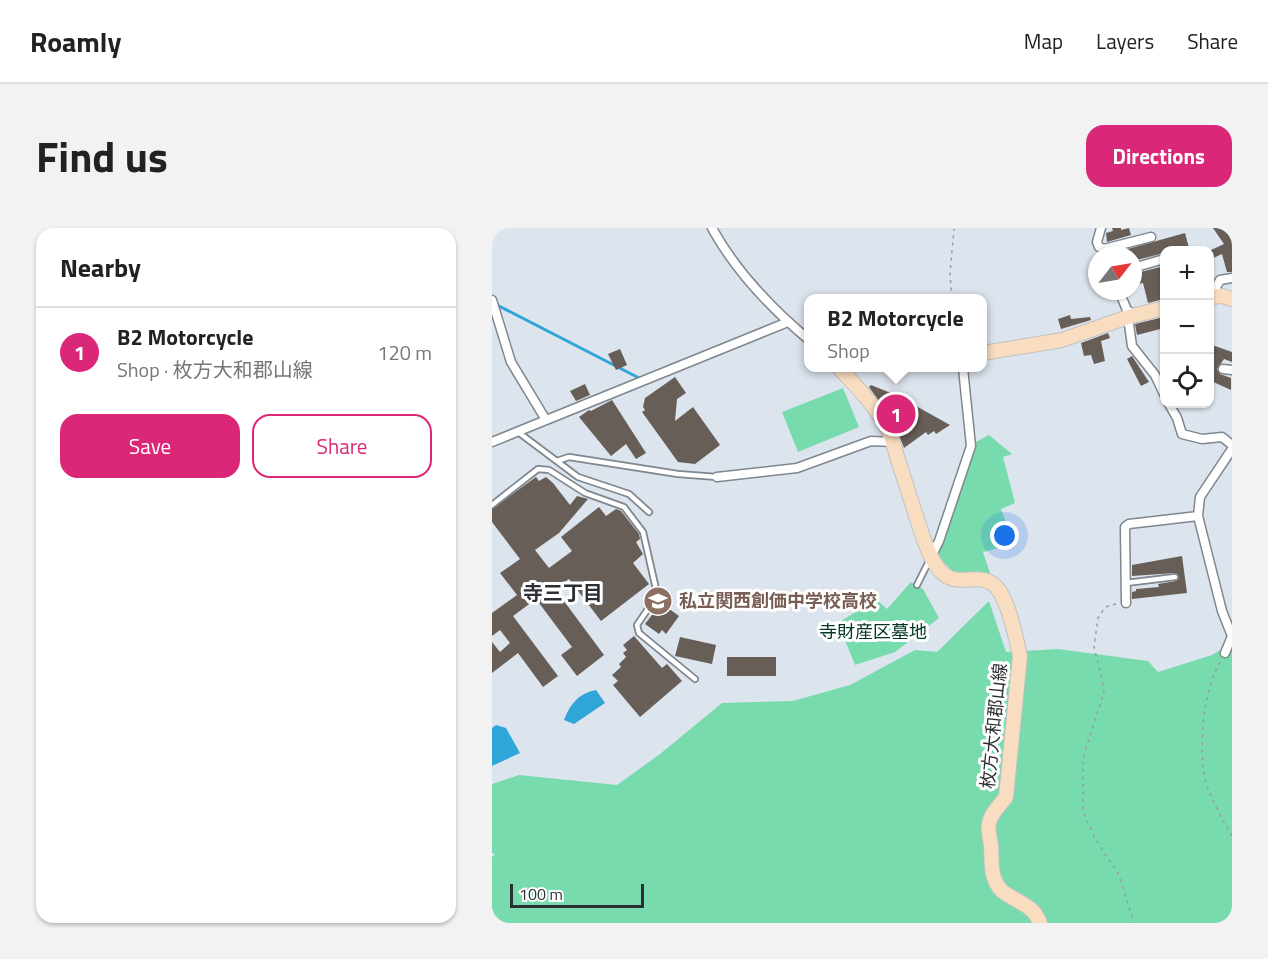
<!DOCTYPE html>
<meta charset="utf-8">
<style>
body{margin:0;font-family:"Titillium Web","Noto Sans JP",sans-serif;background:#f2f2f2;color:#222}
.controls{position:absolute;right:18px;top:18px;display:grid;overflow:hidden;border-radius:12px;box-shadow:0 2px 4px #0004}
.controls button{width:54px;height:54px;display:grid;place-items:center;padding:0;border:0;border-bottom:2px solid #e0e0e0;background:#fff;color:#222;font:30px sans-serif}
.compass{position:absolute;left:596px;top:18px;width:54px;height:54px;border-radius:50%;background:#fff;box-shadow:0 2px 4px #0004;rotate:59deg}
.scale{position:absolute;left:18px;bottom:15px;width:134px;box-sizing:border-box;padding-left:6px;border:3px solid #2c2f33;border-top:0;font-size:16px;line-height:21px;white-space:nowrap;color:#2c2f33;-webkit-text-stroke:4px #fff;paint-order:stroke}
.you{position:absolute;left:513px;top:308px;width:21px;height:21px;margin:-15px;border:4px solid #fff;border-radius:50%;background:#1a73e8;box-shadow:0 0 0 9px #1a73e833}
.badge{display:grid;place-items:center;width:39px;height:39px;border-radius:50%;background:#db2777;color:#fff;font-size:20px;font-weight:700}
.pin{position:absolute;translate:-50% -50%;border:3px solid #fff;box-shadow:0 2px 6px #0006}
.popup{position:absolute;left:312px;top:66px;width:183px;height:78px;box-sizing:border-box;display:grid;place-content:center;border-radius:12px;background:#fff;filter:drop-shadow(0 2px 4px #0005);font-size:20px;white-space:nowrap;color:#767676}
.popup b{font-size:22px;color:#222}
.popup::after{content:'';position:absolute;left:50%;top:100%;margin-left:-12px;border:12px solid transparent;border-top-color:#fff}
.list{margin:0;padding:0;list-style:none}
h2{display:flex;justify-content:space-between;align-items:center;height:78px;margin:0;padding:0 24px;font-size:26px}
h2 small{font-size:20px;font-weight:400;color:#767676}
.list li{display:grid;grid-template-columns:39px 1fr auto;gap:18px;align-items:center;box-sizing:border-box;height:90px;padding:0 24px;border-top:2px solid #e0e0e0}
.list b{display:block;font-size:22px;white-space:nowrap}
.list p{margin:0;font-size:20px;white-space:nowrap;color:#767676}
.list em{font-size:20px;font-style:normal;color:#767676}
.actions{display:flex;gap:12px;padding:18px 24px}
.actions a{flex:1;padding:14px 0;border:2px solid #db2777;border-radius:18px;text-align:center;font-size:21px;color:#db2777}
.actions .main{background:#db2777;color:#fff}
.icon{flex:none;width:33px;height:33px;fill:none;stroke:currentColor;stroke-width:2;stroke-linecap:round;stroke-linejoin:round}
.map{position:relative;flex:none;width:740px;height:695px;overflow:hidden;border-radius:18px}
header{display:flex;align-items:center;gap:36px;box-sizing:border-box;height:84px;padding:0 30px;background:#fff;border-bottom:2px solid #e0e0e0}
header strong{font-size:28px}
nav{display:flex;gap:33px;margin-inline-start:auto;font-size:21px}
.intro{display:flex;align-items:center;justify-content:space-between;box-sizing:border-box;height:144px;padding:0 36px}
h1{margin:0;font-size:42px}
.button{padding:15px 27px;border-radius:18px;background:#db2777;color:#fff;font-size:21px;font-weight:700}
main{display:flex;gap:36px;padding:0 36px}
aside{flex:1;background:#fff;border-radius:18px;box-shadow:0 2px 4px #0004}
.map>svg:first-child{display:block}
.green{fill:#78dbad}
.water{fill:#2fa5d8}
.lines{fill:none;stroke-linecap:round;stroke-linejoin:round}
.stream{stroke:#2fa5d8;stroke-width:3}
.building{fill:#675e57}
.lane-casing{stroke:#7e868e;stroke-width:8}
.street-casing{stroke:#7e868e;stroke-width:11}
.primary-casing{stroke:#c0c1c2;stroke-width:16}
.path{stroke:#969ca3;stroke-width:1.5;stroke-dasharray:3 4.5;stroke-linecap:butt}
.lane{stroke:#fff;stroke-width:4.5}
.street{stroke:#fff;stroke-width:8}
.primary{stroke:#f9ddc0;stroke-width:14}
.labels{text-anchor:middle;stroke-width:6;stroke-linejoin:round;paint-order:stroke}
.education-label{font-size:18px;font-weight:bold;fill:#785e54;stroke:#fff;text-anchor:start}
.park-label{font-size:18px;fill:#023522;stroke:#fff}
.street-label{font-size:18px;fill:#2c2f33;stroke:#fff}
.neighbourhood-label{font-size:20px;font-weight:bold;fill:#2c2f33;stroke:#fff}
</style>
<header>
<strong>Roamly</strong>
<nav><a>Map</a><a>Layers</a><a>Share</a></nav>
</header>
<div class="intro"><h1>Find us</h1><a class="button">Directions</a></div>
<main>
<aside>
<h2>Nearby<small></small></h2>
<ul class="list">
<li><span class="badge">1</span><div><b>B2 Motorcycle</b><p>Shop · 枚方大和郡山線</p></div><em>120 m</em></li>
</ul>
<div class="actions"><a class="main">Save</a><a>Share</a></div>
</aside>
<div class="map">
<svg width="740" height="695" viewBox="0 0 740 695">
<rect width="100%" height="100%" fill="#dce4ee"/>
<path class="green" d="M 351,160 L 367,199 L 306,224 L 290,184 Z
M 497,207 L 520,226 L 511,229 L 523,275 L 509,281 L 522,316 L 491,324 L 498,345 L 463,346 L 444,326 L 483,223 L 482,215 Z
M 419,354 L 431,361 L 447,390 L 403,424 L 363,437 L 346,395 L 384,371 L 395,381 Z
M 497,373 L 514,424 L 566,421 L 656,433 L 666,444 L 720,427 L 740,415 L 740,695 L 0,695 L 0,629 L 3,626 L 0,625 L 0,556 L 27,547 L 125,557 L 168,526 L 230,475 L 301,473 L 358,457 L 423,422 L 445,424 Z"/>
<path class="water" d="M 104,462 L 113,475 L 82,496 L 72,492 C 78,476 87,465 104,462 Z
M 4,497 L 14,500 L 28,525 L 0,538 L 0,500 Z"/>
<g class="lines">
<path class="stream" d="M 3,76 L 149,151"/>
</g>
<path class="building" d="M 620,0 L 629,0 L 629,2 L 637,0 L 639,7 L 615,14 L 614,5 L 621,3 Z
M 721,0 L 735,0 L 740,7 L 740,44 L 735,44 L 730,26 L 717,32 L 717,23 L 732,16 Z
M 693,5 L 697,20 L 688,22 L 672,22 L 672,25 L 641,33 L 641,27 L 626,27 L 625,24 Z
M 672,38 L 672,71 L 656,75 L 651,55 L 642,57 L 641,46 Z
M 578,87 L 579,91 L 598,89 L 599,92 L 569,101 L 566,91 Z
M 672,89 L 672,100 L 645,107 L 643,96 Z
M 616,105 L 618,110 L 609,113 L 613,133 L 602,136 L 599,127 L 592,128 L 589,115 Z
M 723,118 L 740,124 L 740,134 L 732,131 L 725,141 L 728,146 L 739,150 L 739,162 L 717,152 L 717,119 Z
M 128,121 L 135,137 L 124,142 L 116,126 Z
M 640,128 L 657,154 L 649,158 L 635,131 Z
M 183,149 L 194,165 L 185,171 L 183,193 L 201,179 L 228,217 L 203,236 L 186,234 L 150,184 L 153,182 L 151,179 L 153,170 Z
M 93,156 L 98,167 L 84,173 L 78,163 Z
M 379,157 L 406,168 L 458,197 L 444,206 L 442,203 L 436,207 L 434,204 L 412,220 L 402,194 L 377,159 Z
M 120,172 L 154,225 L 144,231 L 134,216 L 119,228 L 87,189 L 97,182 L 99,183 Z
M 44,249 L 47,253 L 54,249 L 61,255 L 78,277 L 85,268 L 96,271 L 67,305 L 43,322 L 57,340 L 80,323 L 69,309 L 107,279 L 114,288 L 124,281 L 129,283 L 147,306 L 148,311 L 144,314 L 151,326 L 141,335 L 157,356 L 109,393 L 77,351 L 63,361 L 112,427 L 85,448 L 69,427 L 80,419 L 44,371 L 21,388 L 66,448 L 51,459 L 26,425 L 0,445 L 0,414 L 8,424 L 18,415 L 8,402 L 0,408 L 0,385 L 25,367 L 8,345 L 28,331 L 0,294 L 0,281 Z
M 690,328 L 695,365 L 640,371 L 640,364 L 644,363 L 644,361 L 667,359 L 666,356 L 684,353 L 687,349 L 683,345 L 640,348 L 640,337 Z
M 169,375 L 187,388 L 174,406 L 170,402 L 167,406 L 153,396 Z
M 142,408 L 170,440 L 175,436 L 190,453 L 148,489 L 121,457 L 126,453 L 120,447 L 129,439 L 127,436 L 134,429 L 131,425 L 135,422 L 131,417 Z
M 188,409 L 224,417 L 220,436 L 183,428 Z
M 235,429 L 284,429 L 284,448 L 235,448 Z"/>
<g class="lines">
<g class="lane-casing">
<path id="lane" d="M 26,204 L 86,249 L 137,266 L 157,284
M 65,233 L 77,229 L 186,246 L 225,249
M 0,277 L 46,241 L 57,242 L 93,265 L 132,279 L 151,304 L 164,361 L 158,378 L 145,397 L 147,405 L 203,451
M 634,355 L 683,349
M 425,357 L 438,331"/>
</g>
<g class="street-casing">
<path id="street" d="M 220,0 C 243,42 280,81 317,112
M 609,0 L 605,14 L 607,19 L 612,21 L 659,9
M 641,40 L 672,31
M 627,63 L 635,82 L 643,87
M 719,68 L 728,52 L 740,50
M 0,72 L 19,134 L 54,192
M 636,89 L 640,118 L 663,147 L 672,166
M 731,141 L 740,142
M 677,176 L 685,190 L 690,206 L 710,211 L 730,209 L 740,217
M 0,214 L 296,94
M 225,249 L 305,240 L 379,213 L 400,214
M 439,329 L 447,313 L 479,218 L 471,140
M 634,375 L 633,299 L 637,296 L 706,288
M 733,425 L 740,408 L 730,383 L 706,288 L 708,269 L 740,221"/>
</g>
<g class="primary-casing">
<path id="primary" d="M 718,69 L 730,68 L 740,71
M 491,125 L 570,112 L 636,89 L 672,80
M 347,140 C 367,161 387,181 399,208 C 402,217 404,226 407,235 C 414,256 421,278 428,300 C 432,312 436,326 444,337 C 460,364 482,343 501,356 C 516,367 524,410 528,428 L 514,569 C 508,577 498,586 497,596 C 495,603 499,612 499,619 C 500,635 498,651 510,663 C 524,674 542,677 548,695"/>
</g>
<path class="path" d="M 460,70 L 458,45 L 462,1
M 624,376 L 613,379 L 606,390 L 602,419 L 610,451 L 612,464 L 591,530 L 591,584 L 604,612 L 627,647 L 642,695
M 728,434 C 711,463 705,525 715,558 C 721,574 731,593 740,608"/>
<use href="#lane" class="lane"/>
<use href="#street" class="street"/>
<use href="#primary" class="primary"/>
</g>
<defs>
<g id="school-disc" transform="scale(1.5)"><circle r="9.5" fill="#8d6e63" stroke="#fff"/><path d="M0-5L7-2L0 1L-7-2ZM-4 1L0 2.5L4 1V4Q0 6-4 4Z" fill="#fff"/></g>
</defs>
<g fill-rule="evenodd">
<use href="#school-disc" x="166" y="373"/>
</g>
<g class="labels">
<g class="education-label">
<text x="187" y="379">私立関西創価中学校高校</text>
</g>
<g class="park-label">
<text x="381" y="410">寺財産区墓地</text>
</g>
<g class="street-label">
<text transform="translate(502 498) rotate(-84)" y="6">枚方大和郡山線</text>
</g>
<g class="neighbourhood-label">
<text x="71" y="372">寺三丁目</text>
</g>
</g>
</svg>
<div class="controls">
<button>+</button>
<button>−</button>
<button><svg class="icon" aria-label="locate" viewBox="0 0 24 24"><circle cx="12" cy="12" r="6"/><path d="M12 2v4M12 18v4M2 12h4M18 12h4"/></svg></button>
</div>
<svg class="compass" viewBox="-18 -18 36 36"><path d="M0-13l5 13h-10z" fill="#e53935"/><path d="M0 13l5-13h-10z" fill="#767676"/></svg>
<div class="scale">100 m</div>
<div class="you"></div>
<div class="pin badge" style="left:404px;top:186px">1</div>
<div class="popup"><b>B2 Motorcycle</b>Shop</div>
</div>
</main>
